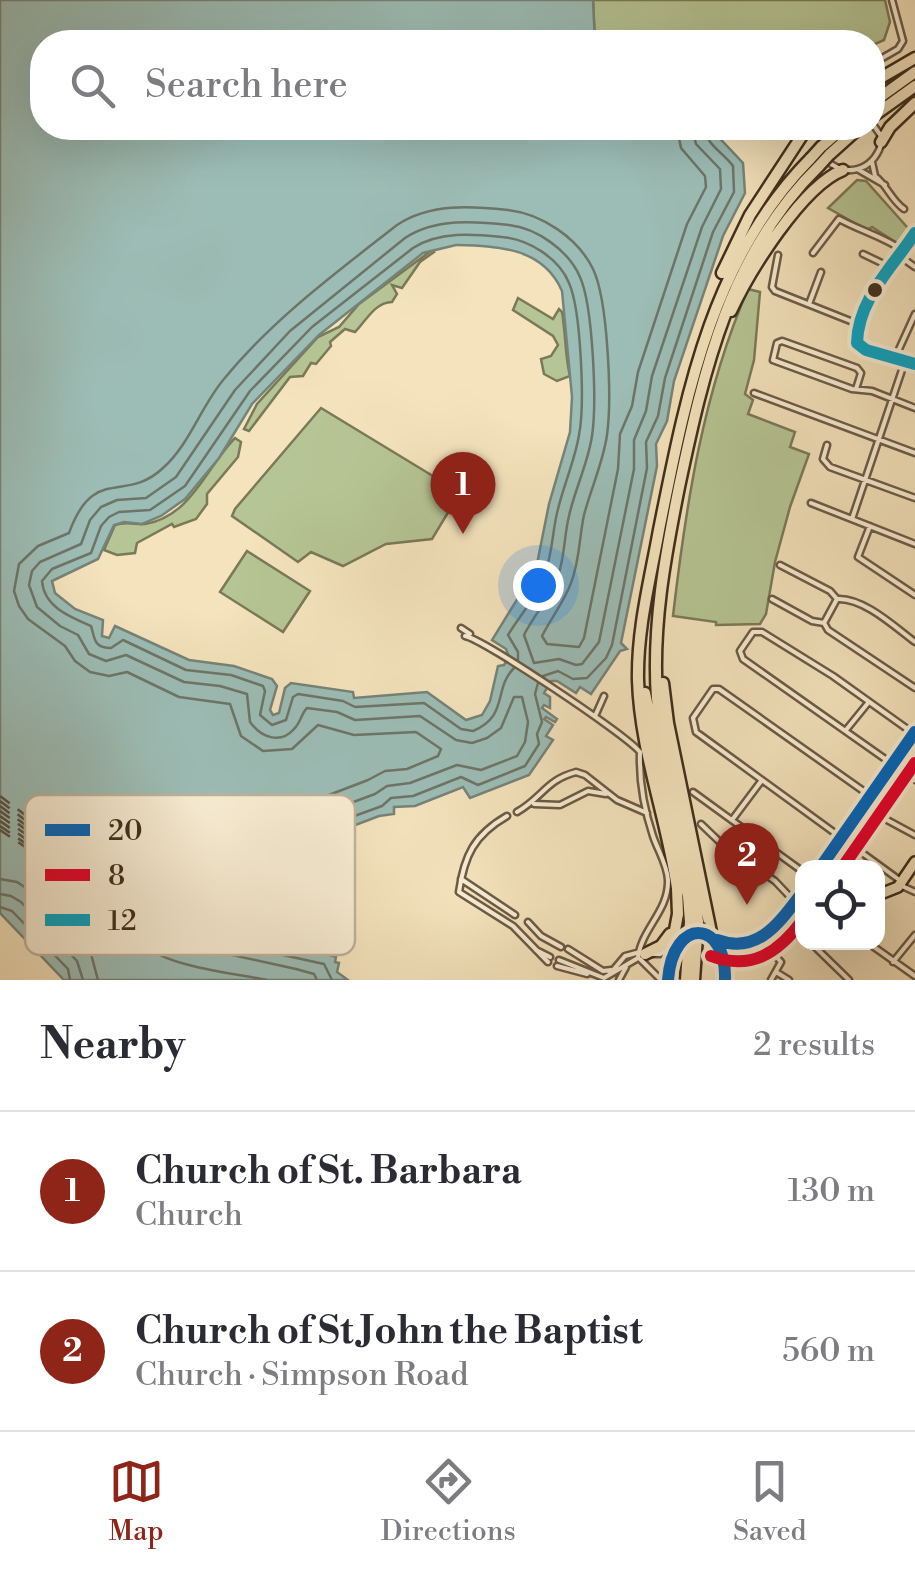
<!DOCTYPE html>
<meta charset="utf-8">
<style>
body{margin:0;font-family:"Libre Bodoni",serif;background:#f7f7f7;color:#2b2b33}
.controls{position:absolute;right:30px;bottom:30px;display:grid;overflow:hidden;border-radius:20px;box-shadow:0 10px 40px #0002}
.controls button{width:90px;height:90px;display:grid;place-items:center;padding:0;border:0;border-bottom:2px solid #e1e1e2;background:#fff;color:#2b2b33;font:50px sans-serif}
.you{position:absolute;left:538px;top:585px;width:35px;height:35px;margin:-25px;border:8px solid #fff;border-radius:50%;background:#1a73e8;box-shadow:0 0 0 15px #1a73e833}
.badge{display:grid;place-items:center;width:65px;height:65px;border-radius:50%;background:#8f2418;color:#fff;font-size:32px;font-weight:700}
.pin{position:absolute;translate:-50% -82px;filter:drop-shadow(0 2px 5px #0008)}
.pin::after{content:'';position:absolute;top:52px;width:35px;height:30px;background:inherit;clip-path:polygon(0 0,100% 0,50% 100%)}
.list{margin:0;padding:0;list-style:none}
h2{display:flex;justify-content:space-between;align-items:center;height:130px;margin:0;padding:0 40px;font-size:42px}
h2 small{font-size:32px;font-weight:400;color:#7c7c81}
.list li{display:grid;grid-template-columns:65px 1fr auto;gap:30px;align-items:center;box-sizing:border-box;height:160px;padding:0 40px;border-top:2px solid #e1e1e2}
.list b{display:block;font-size:38px;white-space:nowrap}
.list p{margin:0;font-size:32px;white-space:nowrap;color:#7c7c81}
.list em{font-size:32px;font-style:normal;color:#7c7c81}
.icon{flex:none;width:55px;height:55px;fill:none;stroke:currentColor;stroke-width:2;stroke-linecap:round;stroke-linejoin:round}
.map{position:relative;flex:none;width:915px;height:980px;overflow:hidden}
.search{position:absolute;background:#fff;box-shadow:0 10px 40px #0002;left:30px;right:30px;top:30px;height:110px;display:flex;align-items:center;gap:25px;box-sizing:border-box;padding:0 35px;border-radius:40px;color:#7c7c81;font-size:38px}
.sheet{height:450px;background:#fff}
nav{display:flex;justify-content:space-around;align-items:center;box-sizing:border-box;height:140px;border-top:2px solid #e1e1e2;background:#fff;font-size:28px;color:#7c7c81}
nav a{display:grid;justify-items:center;gap:5px}
nav .on{color:#8f2418}
.map>svg:first-child{display:block}
.green{fill:#b6c595;stroke:#7a7958;stroke-width:2.5}
.water{fill:#9cbdb6;stroke:#768378;stroke-width:2.5;fill-rule:evenodd}
.lines{fill:none;stroke-linecap:round;stroke-linejoin:round}
.shore{stroke:#6d7568;stroke-width:2.5}
.ferry{stroke:#565142;stroke-width:2.5;stroke-dasharray:12 10;stroke-linecap:butt}
.street-casing{stroke:#6c5a44;stroke-width:9}
.primary-casing{stroke:#3e2d1b;stroke-width:14}
.highway-casing{stroke:#3e2d1b;stroke-width:15}
.street{stroke:#f8edd4;stroke-width:4}
.primary{stroke:#f4e3bd;stroke-width:9}
.highway{stroke:#f4e3bd;stroke-width:10}
.highway-bridge-casing{stroke:#3e2d1b;stroke-width:15;stroke-linecap:butt}
.highway-bridge{stroke:#f4e3bd;stroke-width:10}
.bus-1-casing{stroke:#f8edd4;stroke-width:20}
.bus-2-casing{stroke:#f8edd4;stroke-width:20}
.bus-3-casing{stroke:#f8edd4;stroke-width:20}
.bus-1{stroke:#0065bd;stroke-width:12}
.bus-2{stroke:#e4002b;stroke-width:12}
.bus-3{stroke:#03a3c5;stroke-width:12}
.bus-dot{fill:#3e2d1b;stroke:#f8edd4;stroke-width:4}
.key{fill:#f8edd4;stroke:#c0b39c;stroke-width:2.5}
.key-label{font-size:28px;fill:#3e2d1b}
</style>
<div class="map">
<svg width="915" height="980" viewBox="0 0 915 980">
<rect width="100%" height="100%" fill="#f4e3bd"/>
<filter id="stains"><feTurbulence type="fractalNoise" baseFrequency=".002" numOctaves="4"/><feColorMatrix values="0 0 0 0 .2 0 0 0 0 .09 0 0 0 0 .02 0 0 0 .5 -.17"/></filter>
<radialGradient id="worn" r=".72"><stop offset=".6" stop-color="#630" stop-opacity="0"/><stop offset="1" stop-color="#630" stop-opacity=".3"/></radialGradient>
<path class="green" d="M 593,0 L 885,0 L 890,22 L 884,40 L 873,45 L 864,41 L 595,42 Z
M 857,180 L 866,181 L 907,227 L 908,232 L 900,245 L 872,227 L 867,230 L 828,208 Z
M 432,250 L 434,252 L 420,262 L 402,288 L 392,285 L 397,294 L 392,302 C 375,302 366,321 355,332 L 345,329 L 330,342 L 331,346 L 316,364 L 311,363 L 303,376 L 290,377 L 249,431 L 244,429 L 257,404 L 318,337 L 339,327 L 359,304 Z
M 748,289 L 760,292 L 754,360 L 745,394 L 753,400 L 748,414 L 795,432 L 790,447 L 809,454 L 790,507 L 775,562 L 766,614 L 760,624 L 716,625 L 716,622 L 673,616 C 686,504 703,393 748,289 Z
M 518,298 L 553,319 L 559,309 L 562,312 C 566,335 565,357 570,376 L 557,381 L 544,374 L 541,359 L 551,356 L 558,345 L 553,336 L 513,310 Z
M 321,408 L 451,487 L 455,501 L 432,539 L 386,544 L 343,566 L 311,552 L 298,562 L 232,516 L 235,509 Z
M 235,438 L 241,442 L 238,457 L 207,494 L 207,504 L 196,519 L 174,527 L 172,524 L 137,543 L 135,553 L 117,555 L 104,550 L 115,525 C 126,521 135,525 145,524 C 191,517 207,466 235,438 Z
M 247,551 L 310,591 L 283,632 L 220,592 Z"/>
<path class="water" d="M 0,0 L 593,0 L 595,42 L 42,42 L 42,128 L 710,128 L 743,163 L 745,193 L 723,236 L 674,381 L 667,421 L 656,444 L 657,466 L 621,643 L 627,649 L 620,651 L 591,694 L 580,687 L 576,693 L 557,681 L 551,681 L 544,693 L 550,697 L 550,708 L 544,705 L 542,708 L 557,719 L 555,722 L 546,717 L 544,719 L 553,725 L 546,736 L 553,740 L 529,775 L 470,798 L 463,787 L 415,806 L 394,807 L 394,814 L 379,816 L 287,851 L 276,874 L 279,881 L 272,884 L 267,898 L 157,859 L 153,871 L 261,911 L 255,929 L 174,915 L 173,921 L 291,947 L 292,944 L 336,957 L 335,962 L 339,963 L 337,972 L 348,980 L 64,980 L 0,913 ZM 456,245 C 497,246 543,247 562,291 L 572,397 L 570,432 L 549,504 L 536,569 L 492,640 L 506,649 L 509,657 L 504,665 L 498,666 L 490,701 L 482,715 L 466,720 L 427,692 L 354,698 L 353,692 L 291,683 L 285,688 L 279,713 L 273,715 L 270,710 L 277,686 L 272,679 L 234,666 L 189,660 L 115,626 L 109,638 L 102,636 L 103,620 L 75,609 L 55,593 L 52,581 L 98,559 L 114,525 L 124,522 L 142,524 L 161,516 L 185,499 L 219,458 L 252,404 L 319,335 L 423,253 Z"/>
<g class="lines">
<path class="shore" d="M 514,668 C 493,689 509,716 473,731 L 461,729 L 424,703 L 355,707 L 343,701 L 298,694 L 293,697 L 286,720 L 272,725 L 260,715 L 265,691 L 263,686 L 231,675 L 186,670 L 123,640 L 111,648 C 93,648 95,638 91,626 C 70,617 44,607 42,581 L 52,569 L 91,553 L 101,526 L 109,517 L 119,512 L 150,510 L 185,486 L 250,391 L 312,327 L 413,248 C 439,231 473,234 502,237 C 528,239 559,258 569,283 C 581,310 585,405 579,435 C 575,460 564,484 558,509 C 552,531 553,554 544,576 C 536,598 520,615 508,635 L 518,652 L 518,660
M 543,676 L 558,671 L 573,679 L 587,678 L 606,658 L 612,645 L 647,468 L 646,442 L 658,416 L 665,378 L 713,232 L 734,192 L 733,166 C 723,152 706,145 705,128
M 0,879 L 17,882 L 32,892 L 91,954 L 98,980
M 0,894 L 11,896 L 21,902 L 77,961 L 83,980
M 0,907 L 12,911 L 68,969 L 70,980
M 267,980 C 238,974 162,966 144,944 C 135,932 136,919 137,906 C 122,893 112,878 118,858 C 137,790 202,839 244,849 L 257,828 L 269,818 L 368,780 L 385,771 L 407,769 L 438,756 L 441,749 L 416,732 L 354,735 L 318,725 L 292,749 L 263,751 L 241,736 L 230,704 L 179,697 L 127,672 L 109,676 L 90,672 L 75,661 L 65,646 L 28,619 L 19,606 L 14,591 L 19,564 L 38,546 L 69,533 C 94,464 125,504 163,468 C 190,444 201,406 224,379 C 273,319 337,272 397,225 C 430,203 471,206 508,210 C 542,214 578,238 593,269 C 608,300 612,399 607,435 C 603,463 591,488 584,515 C 579,538 580,560 571,583 C 564,602 551,618 542,636 L 547,644 L 579,647 L 584,638 L 618,469 L 620,434 L 632,406 L 638,372 L 687,224 L 706,187 L 705,176 L 681,148 L 677,128
M 317,980 L 314,974 L 296,969 L 160,939 L 151,922 L 156,898 L 138,887 L 132,874 C 131,853 142,836 164,837 L 253,868 L 267,840 L 278,830 L 375,794 L 387,786 L 410,783 L 457,765 L 481,770 L 517,756 L 525,742 L 528,722 L 522,697 L 514,697 L 501,728 L 487,738 L 472,743 L 456,740 L 420,716 L 355,720 L 337,712 L 307,708 C 301,714 301,722 294,729 C 280,745 261,737 250,722 L 247,694 L 220,686 L 184,682 L 126,655 L 106,661 L 89,654 L 78,635 L 60,626 L 37,607 L 29,585 L 32,571 L 40,562 L 81,544 L 90,520 L 101,507 L 117,500 L 146,498 L 176,477 L 235,390 L 290,331 L 405,238 C 435,218 475,221 509,225 C 537,228 569,251 580,277 C 593,306 597,403 592,436 C 588,463 575,489 569,516 C 564,536 565,556 558,576 C 550,598 534,615 524,635 L 534,663 L 559,659 L 576,665 L 582,664 L 599,642 L 634,469 L 634,440 L 646,411 L 652,376 L 702,227 L 721,189 L 720,169 L 696,144 L 692,128
M 332,980 L 324,964 L 169,930 L 163,919 L 168,909 L 175,906 L 196,907 L 200,901 L 147,878 L 144,868 L 149,854 L 163,849 L 260,883 L 283,842 L 382,806 L 391,798 L 413,796 L 461,777 L 478,785 L 525,766 L 539,744 L 537,734 L 542,722 L 535,694 L 538,683"/>
<path class="ferry" d="M 0,796 L 56,838 L 227,909
M 0,801 L 49,838 L 133,872
M 0,806 L 47,841 L 184,892
M 0,811 L 46,844 L 136,877
M 0,816 L 44,847 L 207,902
M 0,821 L 43,851 L 134,880
M 0,826 L 41,854 L 183,896
M 0,830 L 40,857 L 134,883"/>
<g class="street-casing">
<path id="street" d="M 872,64 L 898,49 L 903,41 L 892,0
M 872,123 L 881,136
M 826,160 C 846,178 872,171 881,145
M 872,162 L 875,176 C 887,185 891,200 904,209
M 859,170 L 885,185
M 915,233 C 897,265 852,304 857,343 L 866,350 L 915,364
M 813,253 L 839,219 C 861,231 884,237 904,251
M 863,254 L 890,267
M 778,255 L 772,287 L 775,291 L 858,324
M 901,257 L 915,267
M 809,304 L 821,272
M 895,358 L 915,314
M 856,389 L 861,373 L 857,368 L 782,341 L 777,343 L 773,360 L 852,389 L 872,391 L 915,408
M 754,393 L 915,453
M 827,445 L 823,459 L 830,467 L 915,498
M 811,503 L 915,544
M 852,519 L 905,361
M 870,526 L 858,557 L 915,595
M 780,565 L 830,591 L 837,599 C 863,597 895,627 915,642
M 772,599 L 812,621 L 824,623 L 828,630 L 915,688
M 824,623 L 837,599
M 461,628 L 470,634
M 465,636 C 483,639 625,734 640,752 C 639,781 644,809 653,836 C 658,851 667,864 668,880 C 669,911 641,929 638,958
M 596,714 L 604,696
M 846,730 L 868,703
M 913,733 L 833,676 L 762,632 L 753,632 L 740,651 L 743,659 L 915,780
M 693,792 L 802,871
M 869,795 L 719,689 L 713,689 L 693,718 L 696,732 L 898,879
M 534,804 L 560,805 L 588,791 L 606,794
M 863,807 L 915,835
M 517,812 C 543,797 546,780 576,772 L 585,775 L 617,800 L 647,813
M 507,816 C 474,835 464,856 459,892 L 513,926 L 548,962
M 732,820 L 762,780
M 701,824 L 725,847 L 775,881 L 793,900
M 735,851 L 749,832
M 461,879 L 515,915
M 902,886 L 915,892
M 528,922 L 541,936 L 561,947
M 810,942 L 849,980
M 867,942 L 915,976
M 568,949 L 603,971 L 611,970
M 536,950 L 550,957
M 771,951 L 781,962 L 771,980
M 649,954 L 660,954 L 671,947
M 640,959 L 661,980
M 559,960 L 604,978 L 638,958
M 893,962 L 915,935
M 557,966 L 587,974
M 776,972 L 789,980
M 609,975 L 625,956 L 640,952
M 619,980 L 626,967"/>
</g>
<g class="primary-casing">
<path id="primary" d="M 820,868 L 915,732
M 878,895 L 898,887 L 915,862
M 720,941 C 758,961 783,918 802,893
M 728,966 C 738,953 751,954 765,946 C 778,938 788,930 802,925
M 668,980 C 664,912 736,923 725,980"/>
</g>
<g class="highway-casing">
<path id="highway" d="M 872,83 L 915,58
M 872,103 L 915,72
M 872,117 L 915,86
M 881,142 L 890,127 L 915,103
M 821,147 L 843,128
M 829,155 L 859,128
M 722,273 L 750,215 L 805,131
M 731,311 C 749,272 802,186 843,170
M 663,683 L 668,723 L 712,937
M 645,693 L 688,896 L 690,922
M 698,922 C 691,846 663,773 657,698 C 652,626 665,557 679,487 C 704,369 730,253 819,166
M 672,946 L 678,914 L 677,888 C 667,819 640,750 638,680 C 637,629 650,580 659,530 C 686,396 711,259 811,158
M 645,954 L 661,946 L 670,934"/>
</g>
<use href="#street" class="street"/>
<use href="#primary" class="primary"/>
<use href="#highway" class="highway"/>
<g class="highway-bridge-casing">
<path id="highway-bridge" d="M 811,158 L 821,147
M 819,166 L 829,155
M 686,980 L 690,922
M 694,980 L 698,922"/>
</g>
<use href="#highway-bridge" class="highway-bridge"/>
<g class="bus-1-casing">
<path id="bus-1" d="M 820,868 L 915,732
M 717,940 C 758,955 779,923 802,893
M 668,980 C 673,916 727,919 725,980"/>
</g>
<g class="bus-2-casing">
<path id="bus-2" d="M 842,868 L 915,763
M 711,956 C 751,971 778,953 802,921"/>
</g>
<g class="bus-3-casing">
<path id="bus-3" d="M 915,233 C 892,268 858,299 857,343 L 866,350 L 915,364"/>
</g>
<use href="#bus-1" class="bus-1"/>
<use href="#bus-2" class="bus-2"/>
<use href="#bus-3" class="bus-3"/>
</g>
<circle class="bus-dot" cx="875" cy="290" r="9"/>
<rect x="25" y="795" width="330" height="160" rx="15" class="key"/>
<rect x="45" y="824" width="45" height="12" fill="#0065bd"/>
<rect x="45" y="869" width="45" height="12" fill="#e4002b"/>
<rect x="45" y="914" width="45" height="12" fill="#03a3c5"/>
<g class="key-label">
<text x="108" y="840">20</text>
<text x="108" y="885">8</text>
<text x="108" y="930">12</text>
</g>
<rect width="100%" height="100%" filter="url(#stains)"/>
<rect width="100%" height="100%" fill="url(#worn)"/>
</svg>
<div class="controls">
<button><svg class="icon" aria-label="locate" viewBox="0 0 24 24"><circle cx="12" cy="12" r="6"/><path d="M12 2v4M12 18v4M2 12h4M18 12h4"/></svg></button>
</div>
<div class="you"></div>
<div class="pin badge" style="left:463px;top:534px">1</div>
<div class="pin badge" style="left:747px;top:905px">2</div>
<div class="search"><svg class="icon" aria-label="search" viewBox="0 0 24 24"><circle cx="10" cy="10" r="6"/><path d="M15 15l6 6"/></svg>Search here</div>
</div>
<section class="sheet">
<h2>Nearby<small>2 results</small></h2>
<ul class="list">
<li><span class="badge">1</span><div><b>Church of St. Barbara</b><p>Church</p></div><em>130 m</em></li>
<li><span class="badge">2</span><div><b>Church of St John the Baptist</b><p>Church · Simpson Road</p></div><em>560 m</em></li>
</ul>
</section>
<nav>
<a class="on"><svg class="icon" aria-label="map" viewBox="0 0 24 24"><path d="M3 6l6-2 6 2 6-2v14l-6 2-6-2-6 2zM9 4v14M15 6v14"/></svg>Map</a>
<a><svg class="icon" aria-label="directions" viewBox="0 0 24 24"><path d="M12 3l9 9-9 9-9-9zM9 14v-3h6M13 9l2 2-2 2"/></svg>Directions</a>
<a><svg class="icon" aria-label="saved" viewBox="0 0 24 24"><path d="M7 4h10v16l-5-4-5 4z"/></svg>Saved</a>
</nav>
